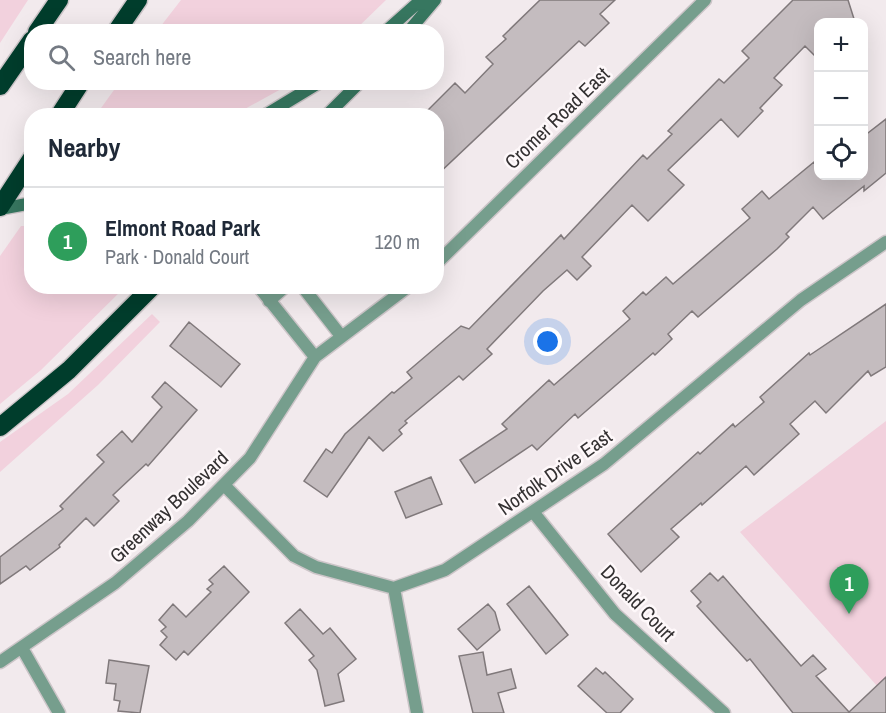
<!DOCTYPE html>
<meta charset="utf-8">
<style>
body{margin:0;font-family:"Archivo Narrow",sans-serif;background:#f6f6f7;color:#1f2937}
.controls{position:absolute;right:18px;top:18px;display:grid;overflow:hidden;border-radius:12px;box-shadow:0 6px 24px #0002}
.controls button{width:54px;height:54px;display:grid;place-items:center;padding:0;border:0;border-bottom:2px solid #e0e1e3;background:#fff;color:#1f2937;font:30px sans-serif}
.you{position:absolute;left:548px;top:342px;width:21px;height:21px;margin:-15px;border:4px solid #fff;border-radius:50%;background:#1a73e8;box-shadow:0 0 0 9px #1a73e833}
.badge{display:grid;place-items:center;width:39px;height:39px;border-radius:50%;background:#b45309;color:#fff;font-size:20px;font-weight:700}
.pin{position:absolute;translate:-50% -50px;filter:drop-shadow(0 2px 3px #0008)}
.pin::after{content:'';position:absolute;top:32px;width:21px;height:18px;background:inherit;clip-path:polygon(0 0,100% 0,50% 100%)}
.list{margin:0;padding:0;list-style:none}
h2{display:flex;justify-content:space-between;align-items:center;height:78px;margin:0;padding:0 24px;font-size:26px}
h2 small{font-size:20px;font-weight:400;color:#747a83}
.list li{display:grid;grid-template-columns:39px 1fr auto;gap:18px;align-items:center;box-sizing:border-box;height:108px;padding:0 24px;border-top:2px solid #e0e1e3}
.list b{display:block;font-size:22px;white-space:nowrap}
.list p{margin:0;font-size:20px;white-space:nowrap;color:#747a83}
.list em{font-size:20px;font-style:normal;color:#747a83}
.icon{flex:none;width:33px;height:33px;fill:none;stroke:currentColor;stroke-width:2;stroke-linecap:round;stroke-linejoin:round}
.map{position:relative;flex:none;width:886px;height:713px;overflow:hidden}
.search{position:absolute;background:#fff;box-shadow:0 6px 24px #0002;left:24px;top:24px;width:420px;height:66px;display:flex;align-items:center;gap:15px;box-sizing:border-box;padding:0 21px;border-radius:24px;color:#747a83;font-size:22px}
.panel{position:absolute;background:#fff;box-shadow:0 6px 24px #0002;left:24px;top:108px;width:420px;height:186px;border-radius:24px}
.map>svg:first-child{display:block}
.green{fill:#f2d1dd}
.building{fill:#c4bcbf;stroke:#80797b;stroke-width:1.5}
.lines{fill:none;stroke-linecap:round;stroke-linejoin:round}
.minor-casing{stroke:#ccc5c8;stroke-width:15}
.secondary-casing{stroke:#ccc5c8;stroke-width:15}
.motorway-casing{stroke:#ccc5c8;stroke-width:21}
.minor{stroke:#769e8d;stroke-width:12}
.secondary{stroke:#377760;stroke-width:12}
.motorway{stroke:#003d2c;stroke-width:18}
.labels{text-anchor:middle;stroke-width:5;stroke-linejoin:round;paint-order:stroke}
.street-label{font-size:20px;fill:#343132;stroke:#fef8fa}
</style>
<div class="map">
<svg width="886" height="713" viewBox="0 0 886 713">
<rect width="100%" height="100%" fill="#f2eaed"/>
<path class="green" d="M 0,0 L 28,0 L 0,43 Z
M 181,0 L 386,0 L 354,31 L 157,31 Z
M 119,83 L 119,82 L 292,83 L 234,115 L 96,115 Z
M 21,226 L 31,226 L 32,286 L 125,287 L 41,370 L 0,404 L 0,256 Z
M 152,314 L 160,322 L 98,385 L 0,472 L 0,442 L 68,394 Z
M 886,421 L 886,696 L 740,532 Z"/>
<path class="building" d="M 540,0 L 615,0 L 600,14 L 609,23 L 585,46 L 579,41 L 436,176 L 436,116 L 427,111 L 455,83 L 465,93 L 493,64 L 486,57 L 506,39 L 503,36 Z
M 793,0 L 848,0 L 855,22 L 819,22 L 819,60 L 805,46 L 774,78 L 782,85 L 760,108 L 763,111 L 738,137 L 721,119 L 668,170 L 684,185 L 648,221 L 632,205 L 582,257 L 591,266 L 577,280 L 567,270 L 543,291 L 487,349 L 492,354 L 463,380 L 459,376 L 405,421 L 407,423 L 399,430 L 402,434 L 383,451 L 369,437 L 327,497 L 304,481 L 326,449 L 332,453 L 345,434 L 392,392 L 394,393 L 412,378 L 407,372 L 461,326 L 469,329 L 561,235 L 564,239 L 643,155 L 647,159 L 672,134 L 668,131 L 719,79 L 724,83 L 749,58 L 742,51 Z
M 886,119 L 886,173 L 864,191 L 864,186 L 823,219 L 813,207 L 786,234 L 789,237 L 777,249 L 698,317 L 692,311 L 668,334 L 672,339 L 655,355 L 653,353 L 578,418 L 575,414 L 537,450 L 532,445 L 475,483 L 460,460 L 507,429 L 502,424 L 549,380 L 554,385 L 630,319 L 623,311 L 643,292 L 646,295 L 666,277 L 673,284 L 750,218 L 742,209 L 762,191 L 769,199 L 814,162 L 819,168 L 819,176 L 864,176 L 864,136 Z
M 886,304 L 886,367 L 871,376 L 868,371 L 826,413 L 815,401 L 790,424 L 799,434 L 754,475 L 746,466 L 702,505 L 701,503 L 671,529 L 679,537 L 641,572 L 608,534 L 698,452 L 700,454 L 733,424 L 735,427 L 764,402 L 760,397 L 809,353 L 810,355 Z
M 189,322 L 240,364 L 221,387 L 170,346 Z
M 165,382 L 197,410 L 148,466 L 146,464 L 113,495 L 119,501 L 94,526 L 86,518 L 59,545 L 60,547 L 30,570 L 26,566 L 0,584 L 0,557 L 63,509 L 60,506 L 104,462 L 97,455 L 122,431 L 132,442 L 162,407 L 152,397 Z
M 431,477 L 442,504 L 406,518 L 395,492 Z
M 224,566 L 249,592 L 188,655 L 184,651 L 176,660 L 160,645 L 167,637 L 161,631 L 166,627 L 159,620 L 173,604 L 186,617 L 211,592 L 207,589 L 213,584 L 209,580 Z
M 710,573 L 718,581 L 723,576 L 801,666 L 813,655 L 826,669 L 816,676 L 849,712 L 886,677 L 886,713 L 793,713 L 750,659 L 747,661 L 697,606 L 701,602 L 691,591 Z
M 529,586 L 568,635 L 546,654 L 507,604 Z
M 488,604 L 495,612 L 500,630 L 477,650 L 458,629 Z
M 300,609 L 323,634 L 330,628 L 356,659 L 338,674 L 344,701 L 325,706 L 317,670 L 309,660 L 314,656 L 285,623 Z
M 483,652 L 487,675 L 511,669 L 516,688 L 498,693 L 504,713 L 473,713 L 459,656 Z
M 109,660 L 149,666 L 140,713 L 118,711 L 120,701 L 114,700 L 116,684 L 106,683 Z
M 596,668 L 603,674 L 605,672 L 633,699 L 620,713 L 607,713 L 578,686 Z"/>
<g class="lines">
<g class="minor-casing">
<path id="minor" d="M 436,264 L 705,0
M 258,286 L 315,357
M 302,286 L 341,336
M 269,301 L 286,286
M 225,486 L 294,556 L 316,567 L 394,588 L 445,570 L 604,464 L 801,300 L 886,242
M 534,513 L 615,614 L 724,713
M 394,588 L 417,713
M 22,648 L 59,713
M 0,662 L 115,583 L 188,521 L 250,458 L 315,357 L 409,286"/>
</g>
<g class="secondary-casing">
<path id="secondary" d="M 385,32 L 421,0
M 408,32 L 435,0
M 264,116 L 320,82
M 326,116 L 360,82
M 0,209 L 32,203"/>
</g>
<g class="motorway-casing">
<path id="motorway" d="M 37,32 L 59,0
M 116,32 L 138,0
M 0,86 L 32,40
M 59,116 L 81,82
M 0,207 L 32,158
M 0,427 L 69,370 L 153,286"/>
</g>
<use href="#minor" class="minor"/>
<use href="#secondary" class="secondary"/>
<use href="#motorway" class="motorway"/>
</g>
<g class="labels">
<g class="street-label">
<text transform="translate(557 118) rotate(-44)" y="7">Cromer Road East</text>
<text transform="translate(555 472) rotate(-35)" y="7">Norfolk Drive East</text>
<text transform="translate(169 507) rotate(-43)" y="7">Greenway Boulevard</text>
<text transform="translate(638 603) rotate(46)" y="7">Donald Court</text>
</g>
</g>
</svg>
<div class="controls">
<button>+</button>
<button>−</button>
<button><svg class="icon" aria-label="locate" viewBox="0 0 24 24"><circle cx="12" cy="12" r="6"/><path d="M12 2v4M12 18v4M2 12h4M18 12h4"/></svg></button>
</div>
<div class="you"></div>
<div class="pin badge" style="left:849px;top:614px;background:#2e9e5b">1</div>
<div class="search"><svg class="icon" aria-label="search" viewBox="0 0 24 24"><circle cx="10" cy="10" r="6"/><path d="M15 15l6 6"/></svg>Search here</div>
<section class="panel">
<h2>Nearby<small></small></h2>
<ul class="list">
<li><span class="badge" style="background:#2e9e5b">1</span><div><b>Elmont Road Park</b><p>Park · Donald Court</p></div><em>120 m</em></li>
</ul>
</section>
</div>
